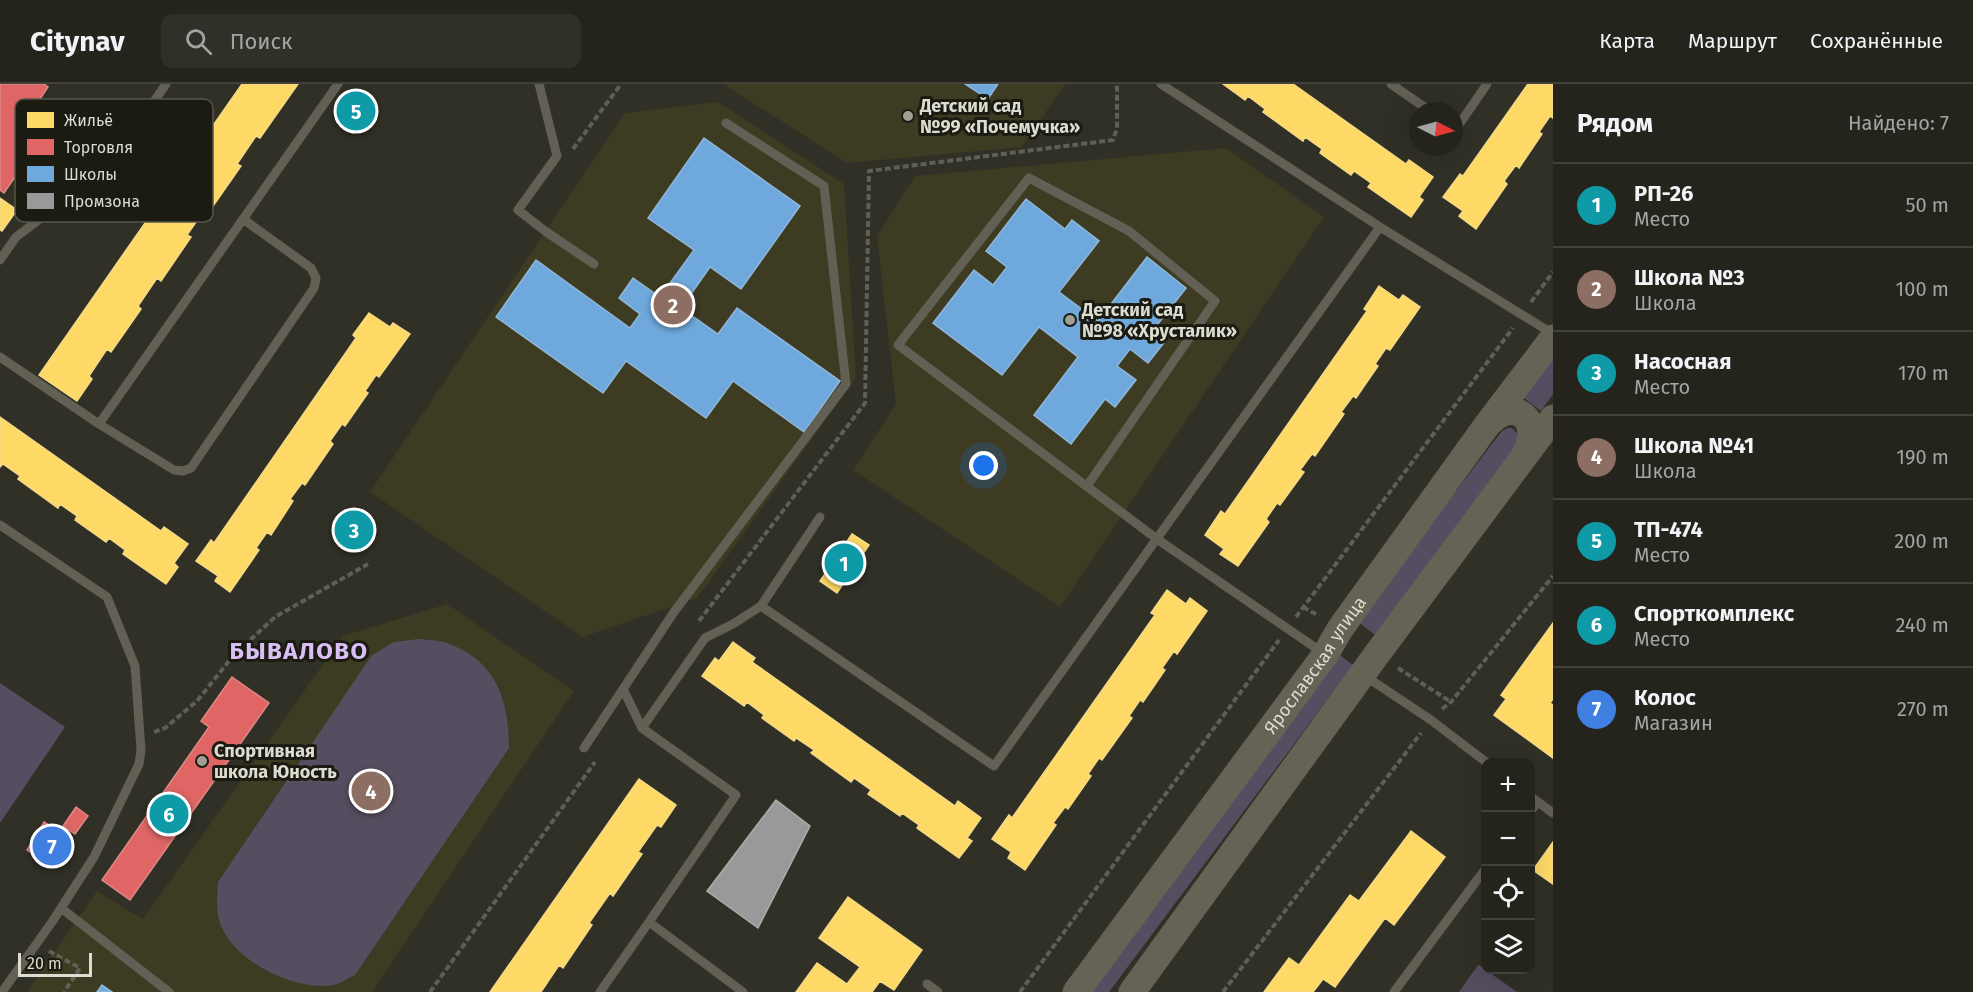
<!DOCTYPE html>
<html lang="ru">
<meta charset="utf-8">
<style>
body{margin:0;font-family:"Fira Sans",sans-serif;background:#303029;color:#f1f3f6}
.controls{position:absolute;right:18px;bottom:18px;display:grid;overflow:hidden;border-radius:12px;box-shadow:0 6px 24px #0002}
.controls button{width:54px;height:54px;display:grid;place-items:center;padding:0;border:0;border-bottom:2px solid #41413b;background:#24241c;color:#f1f3f6;font:30px sans-serif}
.compass{position:absolute;left:1409px;top:18px;width:54px;height:54px;border-radius:50%;background:#24241c;box-shadow:0 6px 24px #0002;rotate:96deg}
.scale{position:absolute;left:18px;bottom:15px;width:74px;box-sizing:border-box;padding-left:6px;border:3px solid #dddcd0;border-top:0;font-size:16px;line-height:21px;white-space:nowrap;color:#dddcd0;-webkit-text-stroke:4px #1b1b12;paint-order:stroke}
.you{position:absolute;left:984px;top:382px;width:21px;height:21px;margin:-15px;border:4px solid #fff;border-radius:50%;background:#1a73e8;box-shadow:0 0 0 9px #1a73e833}
.badge{display:grid;place-items:center;width:39px;height:39px;border-radius:50%;background:#a0a094;color:#fff;font-size:20px;font-weight:700}
.pin{position:absolute;translate:-50% -50%;border:3px solid #fff;box-shadow:0 2px 6px #0006}
.list{margin:0;padding:0;list-style:none}
h2{display:flex;justify-content:space-between;align-items:center;height:78px;margin:0;padding:0 24px;font-size:26px}
h2 small{font-size:20px;font-weight:400;color:#a3a4a3}
.list li{display:grid;grid-template-columns:39px 1fr auto;gap:18px;align-items:center;box-sizing:border-box;height:84px;padding:0 24px;border-top:2px solid #41413b}
.list b{display:block;font-size:22px;white-space:nowrap}
.list p{margin:0;font-size:20px;white-space:nowrap;color:#a3a4a3}
.list em{font-size:20px;font-style:normal;color:#a3a4a3}
.icon{flex:none;width:33px;height:33px;fill:none;stroke:currentColor;stroke-width:2;stroke-linecap:round;stroke-linejoin:round}
.map{position:relative;flex:none;width:1553px;height:908px;overflow:hidden}
header{display:flex;align-items:center;gap:36px;box-sizing:border-box;height:84px;padding:0 30px;background:#24241c;border-bottom:2px solid #41413b}
header strong{font-size:28px}
nav{display:flex;gap:33px;margin-inline-start:auto;font-size:21px}
.search{width:420px;height:54px;background:#303029;display:flex;align-items:center;gap:15px;box-sizing:border-box;padding:0 21px;border-radius:12px;color:#a3a4a3;font-size:22px}
main{display:flex}
aside{flex:1;background:#24241c}
.map>svg:first-child{display:block}
.built{fill:#3e3b23}
.green{fill:#574d60}
.homes{fill:#ffd966;stroke:#f5da86;stroke-width:1.5}
.shops{fill:#e06666;stroke:#df8986;stroke-width:1.5}
.schools{fill:#6fa8dc;stroke:#90b8d8;stroke-width:1.5}
.industry{fill:#999;stroke:#adadaa;stroke-width:1.5}
.lines{fill:none;stroke-linecap:round;stroke-linejoin:round}
.path{stroke:#605f56;stroke-width:4;stroke-dasharray:6 3;stroke-linecap:butt}
.service{stroke:#626055;stroke-width:9}
.secondary{stroke:#646356;stroke-width:27}
.poi-dot{fill:#a0a094;stroke:#1b1b12;stroke-width:2}
.labels{text-anchor:middle;stroke-width:6;stroke-linejoin:round;paint-order:stroke}
.poi-label{font-size:18px;font-weight:bold;fill:#dddcd0;stroke:#1b1b12;text-anchor:start}
.street-label{font-size:18px;fill:#dddcd0;stroke:#1b1b12}
.district-label{font-size:24px;font-weight:bold;letter-spacing:1.5px;fill:#d9bff6;stroke:#1b1b12}
.key{fill:#1b1b12;stroke:#55554b;stroke-width:1.5}
.key-label{font-size:16px;fill:#dddcd0}
</style>
<header>
<strong>Citynav</strong>
<div class="search"><svg class="icon" aria-label="search" viewBox="0 0 24 24"><circle cx="10" cy="10" r="6"/><path d="M15 15l6 6"/></svg>Поиск</div>
<nav><a>Карта</a><a>Маршрут</a><a>Сохранённые</a></nav>
</header>
<main>
<div class="map">
<svg width="1553" height="908" viewBox="0 0 1553 908">
<rect width="100%" height="100%" fill="#303026"/>
<path class="built" d="M 723,0 L 1065,0 L 1022,63 L 847,79 Z
M 718,18 L 844,100 L 856,294 L 697,514 L 583,553 L 370,408 L 625,29 Z
M 1226,64 L 1324,133 L 1060,523 L 853,386 L 896,320 L 877,152 L 915,92 Z
M 447,520 L 574,607 L 372,908 L 27,908 L 97,807 L 143,835 L 343,552 Z"/>
<path class="green" d="M 1553,274 L 1553,310 L 1541,327 L 1524,314 Z
M 1508,344 L 1512,344 L 1518,350 L 1518,359 L 1375,551 L 1357,537 L 1502,347 Z
M 419,555 C 428,556 439,556 447,559 C 496,576 509,616 509,664 L 355,891 C 348,894 341,899 334,901 C 298,908 241,880 224,848 C 215,832 217,815 218,798 L 372,571 L 394,558 Z
M 1337,569 L 1353,581 L 1109,908 L 1084,908 Z
M 0,599 L 65,643 L 0,739 Z
M 1478,881 L 1479,881 L 1517,908 L 1459,908 Z"/>
<path class="homes" d="M 242,0 L 298,0 L 260,54 L 256,52 L 237,80 L 241,82 L 211,125 L 207,122 L 187,151 L 191,153 L 161,197 L 157,194 L 138,222 L 141,225 L 111,268 L 107,265 L 89,292 L 92,295 L 77,317 L 39,291 Z
M 1223,0 L 1293,0 L 1406,80 L 1409,76 L 1433,93 L 1419,113 L 1423,116 L 1411,133 L 1368,103 L 1371,99 L 1354,87 L 1351,91 L 1320,69 L 1322,65 L 1305,53 L 1303,57 L 1263,28 L 1265,25 L 1248,12 L 1245,16 Z
M 1528,0 L 1553,0 L 1553,34 L 1550,32 L 1539,48 L 1542,50 L 1519,84 L 1516,81 L 1504,97 L 1507,100 L 1476,145 L 1459,132 L 1463,127 L 1443,113 L 1460,90 L 1463,92 Z
M 359,6 L 375,17 L 353,49 L 337,38 Z
M 0,114 L 17,126 L 2,147 L 0,146 Z
M 1379,202 L 1399,216 L 1403,211 L 1420,223 L 1390,266 L 1386,264 L 1375,280 L 1378,282 L 1356,314 L 1353,312 L 1341,328 L 1344,330 L 1315,372 L 1312,370 L 1300,386 L 1304,388 L 1280,421 L 1277,419 L 1266,435 L 1269,438 L 1238,482 L 1220,470 L 1224,465 L 1205,451 L 1221,427 L 1225,430 L 1367,227 L 1364,225 Z
M 369,229 L 390,243 L 393,239 L 410,250 L 379,293 L 376,291 L 365,307 L 368,309 L 345,342 L 342,340 L 330,357 L 333,360 L 305,401 L 302,399 L 290,415 L 293,417 L 271,451 L 267,448 L 256,464 L 259,466 L 230,508 L 215,497 L 218,492 L 196,477 L 211,456 L 214,459 L 356,254 L 353,251 Z
M 0,333 L 161,447 L 164,443 L 188,460 L 174,479 L 178,483 L 166,500 L 123,470 L 125,466 L 109,454 L 106,458 L 75,436 L 77,432 L 60,420 L 58,424 L 18,395 L 20,392 L 3,380 L 0,383 Z
M 348,427 L 375,445 L 361,466 L 334,448 Z
M 852,450 L 869,461 L 837,509 L 820,497 Z
M 1167,506 L 1186,520 L 1190,514 L 1207,527 L 1177,570 L 1174,567 L 1162,584 L 1165,586 L 1143,618 L 1140,616 L 1129,632 L 1132,634 L 1102,676 L 1099,674 L 1088,690 L 1091,692 L 1068,725 L 1065,723 L 1053,739 L 1056,741 L 1025,786 L 1008,774 L 1011,768 L 992,755 L 1009,731 L 1012,734 L 1155,531 L 1151,529 Z
M 1553,539 L 1553,615 L 1550,619 L 1553,621 L 1553,674 L 1494,631 L 1506,615 L 1501,611 Z
M 733,558 L 755,574 L 752,578 L 955,722 L 958,717 L 981,734 L 967,754 L 972,757 L 959,774 L 917,744 L 919,741 L 902,729 L 900,732 L 868,710 L 871,706 L 854,694 L 851,698 L 811,669 L 814,666 L 796,654 L 794,657 L 762,634 L 764,631 L 747,618 L 744,622 L 702,592 L 715,574 L 719,577 Z
M 639,695 L 676,721 L 661,743 L 657,741 L 638,768 L 642,770 L 613,812 L 610,809 L 589,839 L 592,841 L 563,884 L 559,881 L 541,908 L 490,908 Z
M 1411,747 L 1445,773 L 1394,841 L 1385,834 L 1335,903 L 1323,895 L 1313,908 L 1264,908 L 1289,874 L 1299,881 L 1350,811 L 1359,817 Z
M 1553,758 L 1553,800 L 1533,786 Z
M 848,813 L 922,866 L 894,906 L 880,897 L 872,908 L 796,908 L 817,879 L 847,900 L 860,883 L 819,854 Z"/>
<path class="shops" d="M 0,0 L 44,0 L 48,3 L 38,18 L 57,32 L 4,109 L 0,106 Z
M 232,593 L 269,619 L 130,816 L 102,796 L 209,643 L 201,637 Z
M 76,723 L 88,732 L 75,750 L 63,742 Z
M 44,738 L 66,751 L 49,779 L 27,766 Z"/>
<path class="schools" d="M 965,0 L 998,0 L 988,15 Z
M 704,54 L 800,122 L 741,205 L 710,183 L 681,224 L 718,250 L 737,224 L 840,297 L 804,348 L 733,297 L 706,334 L 626,277 L 603,309 L 496,233 L 536,176 L 630,244 L 640,230 L 619,214 L 633,194 L 660,213 L 694,166 L 648,134 Z
M 1026,115 L 1065,145 L 1072,136 L 1099,157 L 1059,208 L 1098,237 L 1147,173 L 1186,204 L 1154,245 L 1167,255 L 1148,279 L 1130,265 L 1117,282 L 1136,296 L 1115,323 L 1105,315 L 1071,360 L 1034,331 L 1078,273 L 1039,243 L 1002,291 L 933,239 L 974,186 L 993,201 L 1007,183 L 986,167 Z
M 102,901 L 112,908 L 97,908 Z"/>
<path class="industry" d="M 776,716 L 810,742 L 758,844 L 707,807 Z"/>
<g class="lines">
<path class="path" d="M 573,65 L 621,0
M 1531,218 L 1553,188
M 1303,523 L 1319,532
M 1296,533 L 1513,244
M 699,537 L 865,319 L 869,87 L 1113,56 L 1117,44 L 1117,0
M 1398,584 L 1451,618
M 1442,625 L 1451,618 L 1553,492
M 154,648 L 165,644 L 197,617 L 233,572 L 275,533 L 368,480
M 49,867 L 80,884 L 64,908
M 430,908 L 595,678
M 1020,908 L 1279,556
M 1223,908 L 1421,649"/>
<path class="service" d="M 539,0 L 557,72 L 518,126 L 545,147 L 594,180
M 1161,0 L 1380,143 L 1553,250
M 1391,0 L 1430,27
M 1454,43 L 1456,45 L 1487,0
M 0,176 L 16,153 L 110,82 L 166,0
M 0,273 L 99,340 L 174,386 L 183,387 L 191,384 L 314,204 L 316,194 L 311,184 L 243,135
M 99,340 L 338,0
M 1087,402 L 1215,217 L 1129,147 L 1029,94 L 898,261 L 1157,455 L 1323,569
M 0,441 L 107,513 L 135,582 L 141,666 L 139,680 L 94,773 L 52,838 L 2,908
M 761,522 L 820,433
M 1365,592 L 1431,636 L 1486,678
M 623,605 L 642,644 L 736,711 L 649,838 L 743,908
M 642,644 L 705,554 L 733,540 L 761,522 L 994,682 L 1380,143
M 584,664 L 674,528 L 846,300 L 824,102 L 726,39
M 1530,712 L 1538,718 L 1530,728
M 1538,718 L 1553,729
M 61,824 L 169,908
M 927,900 L 938,908
M 600,908 L 649,838
M 1394,908 L 1486,784"/>
<g class="secondary">
<path d="M 1489,339 C 1517,311 1543,339 1525,370"/>
<path id="s1" d="M 1076,908 L 1325,571 L 1340,545 L 1487,341 L 1553,254"/>
<path d="M 1132,908 L 1377,570 L 1553,334"/>
</g>
</g>
<g class="poi-dot">
<circle cx="908" cy="32" r="6"/>
<circle cx="1070" cy="236" r="6"/>
<circle cx="202" cy="677" r="6"/>
</g>
<g class="labels">
<g class="poi-label">
<text x="920" y="28">Детский сад<tspan x="920" dy="21">№99 «Почемучка»</tspan></text>
<text x="1082" y="232">Детский сад<tspan x="1082" dy="21">№98 «Хрусталик»</tspan></text>
<text x="214" y="673">Спортивная<tspan x="214" dy="21">школа Юность</tspan></text>
</g>
<g class="street-label">
<text dy="6" stroke="none"><textPath href="#s1" startOffset="405">Ярославская улица</textPath></text>
</g>
<g class="district-label">
<text x="299" y="575">БЫВАЛОВО</text>
</g>
</g>
<rect x="15" y="15" width="198" height="123" rx="9" class="key"/>
<rect x="27" y="28" width="27" height="16" fill="#ffd966"/>
<rect x="27" y="55" width="27" height="16" fill="#e06666"/>
<rect x="27" y="82" width="27" height="16" fill="#6fa8dc"/>
<rect x="27" y="109" width="27" height="16" fill="#999"/>
<g class="key-label">
<text x="64" y="42">Жильё</text>
<text x="64" y="69">Торговля</text>
<text x="64" y="96">Школы</text>
<text x="64" y="123">Промзона</text>
</g>
</svg>
<div class="controls">
<button>+</button>
<button>−</button>
<button><svg class="icon" aria-label="locate" viewBox="0 0 24 24"><circle cx="12" cy="12" r="6"/><path d="M12 2v4M12 18v4M2 12h4M18 12h4"/></svg></button>
<button><svg class="icon" aria-label="layers" viewBox="0 0 24 24"><path d="M12 4l9 5-9 5-9-5zM3 14l9 5 9-5"/></svg></button>
</div>
<svg class="compass" viewBox="-18 -18 36 36"><path d="M0-13l5 13h-10z" fill="#e53935"/><path d="M0 13l5-13h-10z" fill="#a3a4a3"/></svg>
<div class="scale">20 m</div>
<div class="you"></div>
<div class="pin badge" style="left:844px;top:479px;background:#0f9aa8">1</div>
<div class="pin badge" style="left:673px;top:221px;background:#8d6e63">2</div>
<div class="pin badge" style="left:354px;top:446px;background:#0f9aa8">3</div>
<div class="pin badge" style="left:371px;top:707px;background:#8d6e63">4</div>
<div class="pin badge" style="left:356px;top:27px;background:#0f9aa8">5</div>
<div class="pin badge" style="left:169px;top:730px;background:#0f9aa8">6</div>
<div class="pin badge" style="left:52px;top:762px;background:#3f7fe0">7</div>
</div>
<aside>
<h2>Рядом<small>Найдено: 7</small></h2>
<ul class="list">
<li><span class="badge" style="background:#0f9aa8">1</span><div><b>РП-26</b><p>Место</p></div><em>50 m</em></li>
<li><span class="badge" style="background:#8d6e63">2</span><div><b>Школа №3</b><p>Школа</p></div><em>100 m</em></li>
<li><span class="badge" style="background:#0f9aa8">3</span><div><b>Насосная</b><p>Место</p></div><em>170 m</em></li>
<li><span class="badge" style="background:#8d6e63">4</span><div><b>Школа №41</b><p>Школа</p></div><em>190 m</em></li>
<li><span class="badge" style="background:#0f9aa8">5</span><div><b>ТП-474</b><p>Место</p></div><em>200 m</em></li>
<li><span class="badge" style="background:#0f9aa8">6</span><div><b>Спорткомплекс</b><p>Место</p></div><em>240 m</em></li>
<li><span class="badge" style="background:#3f7fe0">7</span><div><b>Колос</b><p>Магазин</p></div><em>270 m</em></li>
</ul>
</aside>
</main>
